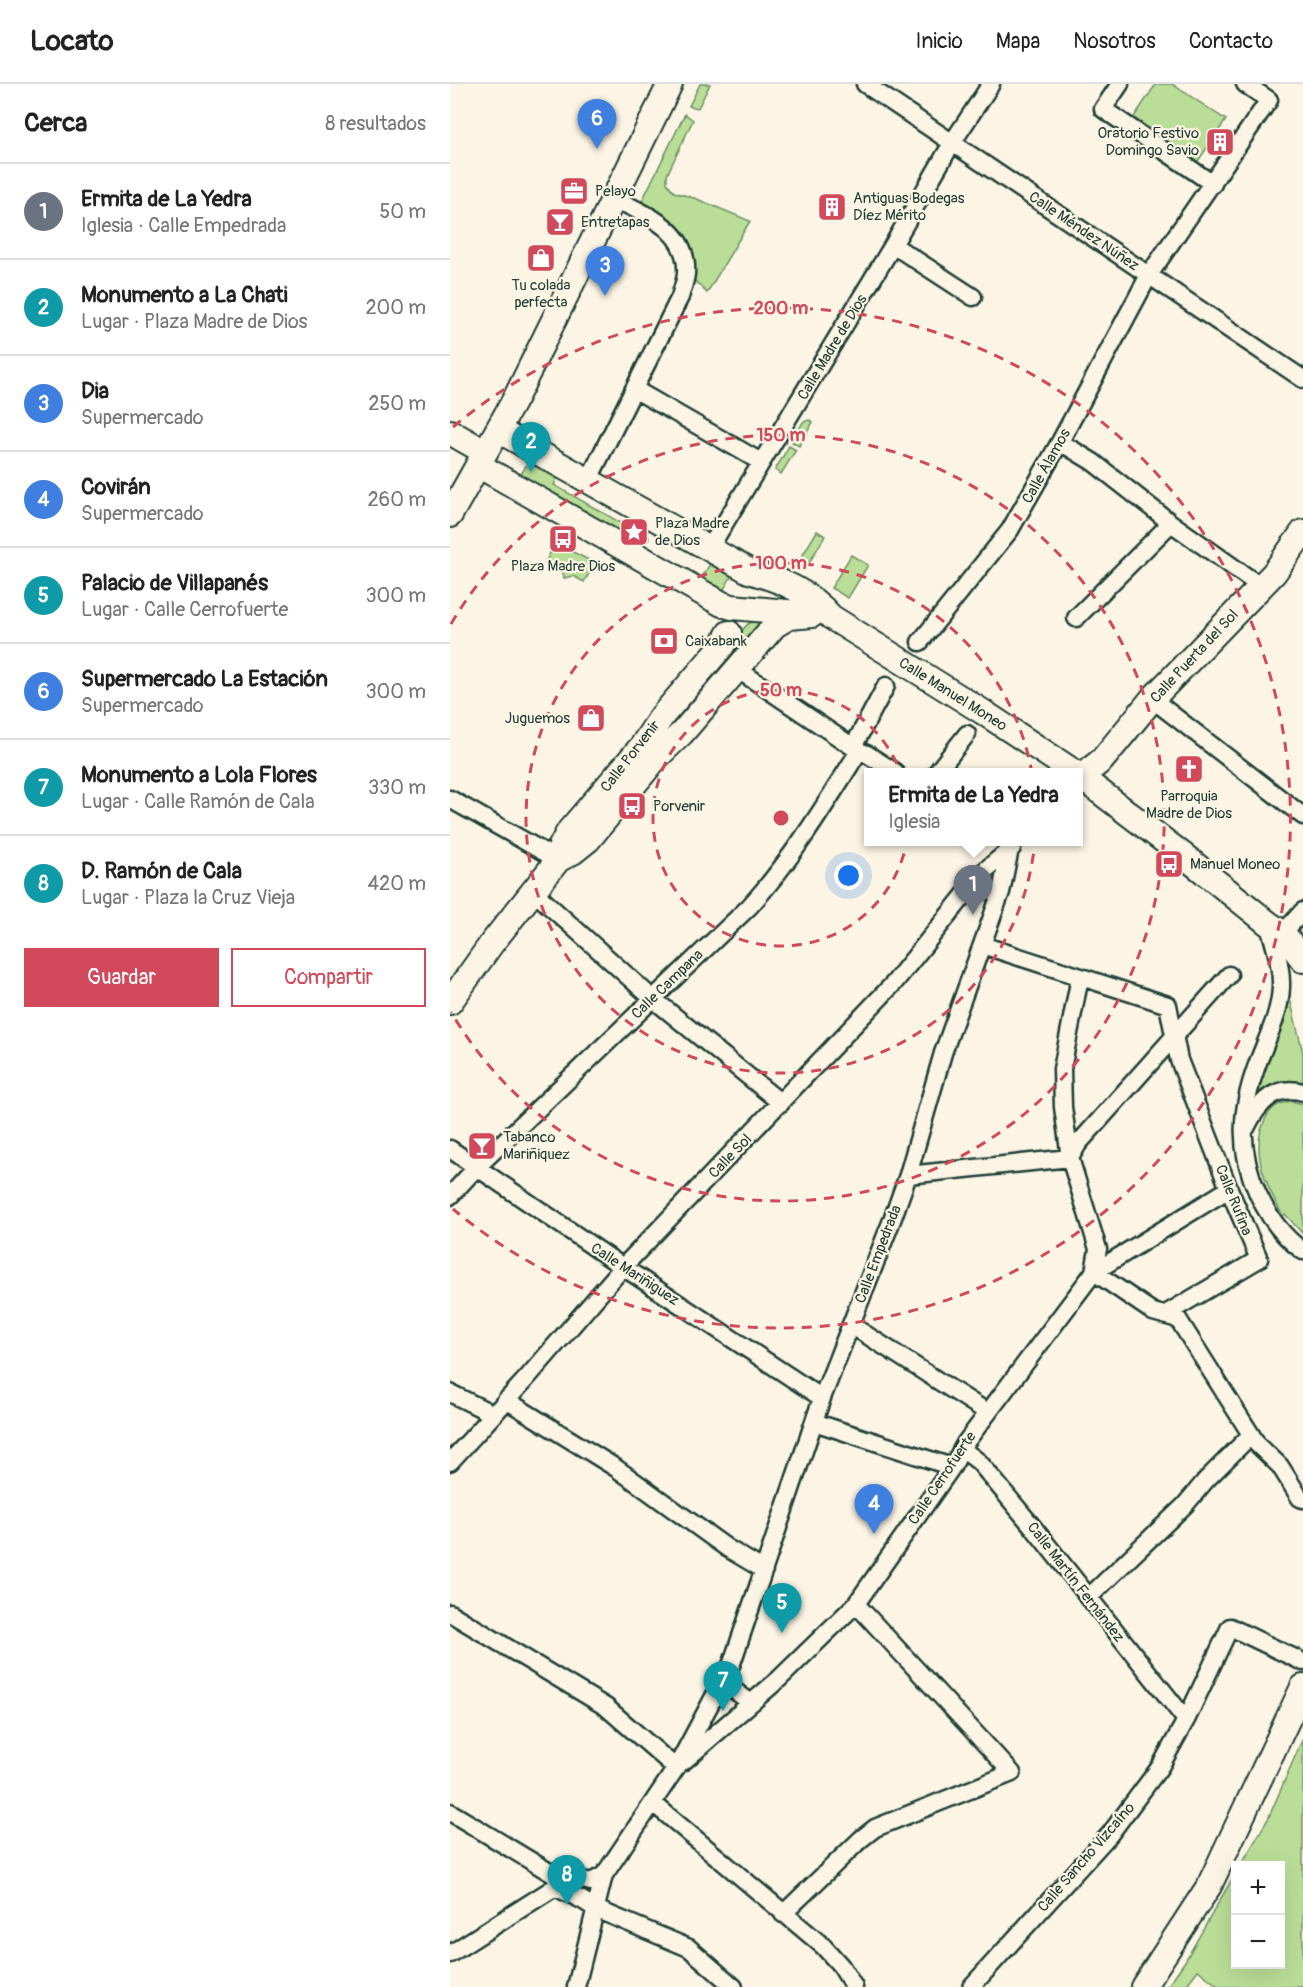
<!DOCTYPE html>
<html lang="es">
<meta charset="utf-8">
<style>
body{margin:0;font-family:Pangolin,sans-serif;background:#f2f2f2;color:#222}
.controls{position:absolute;right:18px;bottom:18px;display:grid;overflow:hidden;border-radius:0px;box-shadow:0 6px 24px #0002}
.controls button{width:54px;height:54px;display:grid;place-items:center;padding:0;border:0;border-bottom:2px solid #e0e0e0;background:#fff;color:#222;font:30px sans-serif}
.you{position:absolute;left:399px;top:792px;width:21px;height:21px;margin:-15px;border:4px solid #fff;border-radius:50%;background:#1a73e8;box-shadow:0 0 0 9px #1a73e833}
.badge{display:grid;place-items:center;width:39px;height:39px;border-radius:50%;background:#d1495b;color:#fff;font-size:20px;font-weight:700}
.pin{position:absolute;translate:-50% -50px;filter:drop-shadow(0 2px 3px #0008)}
.pin::after{content:'';position:absolute;top:32px;width:21px;height:18px;background:inherit;clip-path:polygon(0 0,100% 0,50% 100%)}
.popup{position:absolute;left:414px;top:684px;width:219px;height:78px;box-sizing:border-box;display:grid;place-content:center;border-radius:0px;background:#fff;filter:drop-shadow(0 2px 4px #0005);font-size:20px;white-space:nowrap;color:#767676}
.popup b{font-size:22px;color:#222}
.popup::after{content:'';position:absolute;left:50%;top:100%;margin-left:-12px;border:12px solid transparent;border-top-color:#fff}
.list{margin:0;padding:0;list-style:none}
h2{display:flex;justify-content:space-between;align-items:center;height:78px;margin:0;padding:0 24px;font-size:26px}
h2 small{font-size:20px;font-weight:400;color:#767676}
.list li{display:grid;grid-template-columns:39px 1fr auto;gap:18px;align-items:center;box-sizing:border-box;height:96px;padding:0 24px;border-top:2px solid #e0e0e0}
.list b{display:block;font-size:22px;white-space:nowrap}
.list p{margin:0;font-size:20px;white-space:nowrap;color:#767676}
.list em{font-size:20px;font-style:normal;color:#767676}
.actions{display:flex;gap:12px;padding:18px 24px}
.actions a{flex:1;padding:14px 0;border:2px solid #d1495b;border-radius:0px;text-align:center;font-size:21px;color:#d1495b}
.actions .main{background:#d1495b;color:#fff}
.map{position:relative;flex:none;width:853px;height:1903px;overflow:hidden}
header{display:flex;align-items:center;gap:36px;box-sizing:border-box;height:84px;padding:0 30px;background:#fff;border-bottom:2px solid #e0e0e0}
header strong{font-size:28px}
nav{display:flex;gap:33px;margin-inline-start:auto;font-size:21px}
main{display:flex}
aside{flex:1;background:#fff}
.map>svg:first-child{display:block}
.green{fill:#bade98;stroke:#6c8e66;stroke-width:1.5}
.lines{fill:none;stroke-linecap:round;stroke-linejoin:round}
.street-casing{stroke:#1f3d34;stroke-width:21}
.secondary-casing{stroke:#1f3d34;stroke-width:28}
.street{stroke:#fcf5e5;stroke-width:16}
.secondary{stroke:#fcf5e5;stroke-width:24}
.ring{fill:none;stroke:#d1495b;stroke-width:3;stroke-dasharray:10 8}
.labels{text-anchor:middle;stroke-width:4.5;stroke-linejoin:round;paint-order:stroke}
.poi-label{font-size:15px;fill:#1f3d34;stroke:#fcf5e5;text-anchor:start}
.street-label{font-size:15px;fill:#1f3d34;stroke:#fcf5e5}
.centre{fill:#d1495b;stroke:#fcf5e5;stroke-width:3}
.ring-label{font-size:18px;text-anchor:middle;font-weight:bold;fill:#d1495b;stroke:#fcf5e5;stroke-width:4.5;stroke-linejoin:round;paint-order:stroke}
</style>
<header>
<strong>Locato</strong>
<nav><a>Inicio</a><a>Mapa</a><a>Nosotros</a><a>Contacto</a></nav>
</header>
<main>
<aside>
<h2>Cerca<small>8 resultados</small></h2>
<ul class="list">
<li><span class="badge" style="background:#6b7280">1</span><div><b>Ermita de La Yedra</b><p>Iglesia · Calle Empedrada</p></div><em>50 m</em></li>
<li><span class="badge" style="background:#0f9aa8">2</span><div><b>Monumento a La Chati</b><p>Lugar · Plaza Madre de Dios</p></div><em>200 m</em></li>
<li><span class="badge" style="background:#3f7fe0">3</span><div><b>Dia</b><p>Supermercado</p></div><em>250 m</em></li>
<li><span class="badge" style="background:#3f7fe0">4</span><div><b>Covirán</b><p>Supermercado</p></div><em>260 m</em></li>
<li><span class="badge" style="background:#0f9aa8">5</span><div><b>Palacio de Villapanés</b><p>Lugar · Calle Cerrofuerte</p></div><em>300 m</em></li>
<li><span class="badge" style="background:#3f7fe0">6</span><div><b>Supermercado La Estación</b><p>Supermercado</p></div><em>300 m</em></li>
<li><span class="badge" style="background:#0f9aa8">7</span><div><b>Monumento a Lola Flores</b><p>Lugar · Calle Ramón de Cala</p></div><em>330 m</em></li>
<li><span class="badge" style="background:#0f9aa8">8</span><div><b>D. Ramón de Cala</b><p>Lugar · Plaza la Cruz Vieja</p></div><em>420 m</em></li>
</ul>
<div class="actions"><a class="main">Guardar</a><a>Compartir</a></div>
</aside>
<div class="map">
<svg width="853" height="1903" viewBox="0 0 853 1903">
<rect width="100%" height="100%" fill="#fcf5e5"/>
<filter id="ink" filterUnits="userSpaceOnUse"><feTurbulence type="fractalNoise" baseFrequency=".0167" numOctaves="2"/><feDisplacementMap in="SourceGraphic" scale="12" xChannelSelector="R" yChannelSelector="G"/><feConvolveMatrix kernelMatrix="1 2 1 2 8 2 1 2 1" color-interpolation-filters="sRGB"/></filter>
<g filter="url(#ink)">
<path class="green" d="M 250,0 L 260,0 L 248,24 L 239,22 Z
M 706,0 L 722,0 L 776,36 L 746,80 L 682,36 Z
M 235,30 L 243,36 L 217,91 L 217,99 L 224,108 L 247,115 L 300,137 L 257,209 L 243,195 L 243,184 L 190,121 Z
M 359,336 L 363,338 L 349,362 L 342,358 L 353,338 Z
M 339,362 L 346,366 L 331,390 L 325,386 Z
M 79,377 L 107,394 L 104,401 L 178,443 L 184,442 L 189,440 L 196,443 L 199,455 L 198,456 L 189,451 L 180,454 L 70,392 Z
M 367,447 L 375,452 L 356,484 L 348,479 Z
M 105,459 L 145,479 L 134,498 L 123,492 L 114,494 L 113,489 L 95,479 Z
M 401,471 L 418,481 L 398,514 L 381,504 Z
M 260,480 L 282,491 L 273,507 L 251,495 Z
M 305,536 L 309,536 L 313,541 L 294,561 L 290,556 C 290,546 296,540 305,536 Z
M 839,910 L 853,969 L 853,1000 C 834,996 819,1000 805,1014 Z
M 841,1017 L 853,1020 L 853,1150 L 835,1130 L 833,1132 C 818,1105 800,1069 814,1038 C 820,1024 826,1020 841,1017 Z
M 853,1654 L 853,1903 L 769,1903 L 748,1886 L 735,1903 L 717,1903 L 735,1877 L 785,1790 L 786,1880 L 830,1880 L 830,1782 L 791,1781 L 818,1735 Z"/>
<g class="lines">
<g class="street-casing">
<path id="street" d="M 415,0 L 853,295
M 670,0 L 653,25 L 763,100
M 443,161 L 523,213
M 184,305 L 311,378
M 610,358 L 643,378 L 721,439 L 810,502
M 138,397 L 230,213 C 232,206 235,198 236,190 C 239,146 197,131 165,115
M 259,465 L 443,161 L 502,59 L 541,0
M 626,534 L 721,439
M 470,558 L 560,446 L 610,358 L 699,191 L 819,16 L 795,0
M 287,585 L 409,667 L 417,670 L 445,688
M 702,615 L 853,732
M 403,663 L 436,602
M 487,688 L 517,650
M 0,715 L 108,776
M 84,808 L 202,914 L 331,1019
M 819,840 C 824,861 832,882 831,903 C 830,931 816,956 807,981 C 790,1027 788,1066 808,1110 C 819,1134 832,1152 853,1167
M 833,849 L 853,827
M 532,861 L 718,921 L 729,976 L 779,1105 L 809,1175 L 714,1231
M 796,1044 C 807,1021 824,1000 853,1008
M 0,1065 L 173,1183 L 372,1314
M 620,1074 L 628,1060 L 779,891
M 458,1091 L 620,1074
M 779,1105 L 644,1188 L 703,1228 L 728,1235 L 807,1360 L 830,1382 L 850,1414 L 853,1415
M 0,1112 L 27,1083 L 299,823 C 342,776 375,721 409,667
M 401,1241 L 537,1328
M 0,1309 L 43,1330
M 56,1316 L 166,1384 L 277,1464 L 314,1486
M 364,1338 L 502,1383
M 512,1365 L 529,1378 L 583,1443 L 736,1636
M 0,1378 L 76,1295 L 173,1183 L 444,899 L 533,788 L 562,764
M 638,1514 L 735,1421 L 756,1396 L 801,1351
M 0,1529 L 156,1623 L 226,1684
M 272,1597 L 301,1619
M 234,1677 L 329,1595 L 406,1520 L 502,1383 L 516,1358 L 644,1188 L 648,1165 L 620,1074 L 613,1023 L 612,985 L 630,893
M 203,1719 L 373,1862 L 391,1882 L 404,1903
M 0,1728 L 106,1792
M 106,1792 L 116,1792 L 141,1798 L 154,1791
M 105,1803 L 132,1816 L 146,1825 L 239,1864 L 284,1903
M 333,1830 L 411,1755 L 425,1744 L 562,1689 L 406,1520
M 0,1870 L 105,1803
M 126,1903 L 154,1791 L 226,1684 L 282,1579 L 372,1314 L 442,1136 L 458,1091 L 493,969 L 551,808 L 560,765
M 521,1903 L 660,1750 L 710,1683 L 736,1636 L 780,1543 L 853,1578"/>
</g>
<g class="secondary-casing">
<path id="secondary" d="M 48,346 L 299,487 C 330,496 359,507 381,533 L 533,628 L 624,688
M 0,348 L 35,368
M 28,381 L 272,520 L 282,523 L 348,529
M 0,431 L 65,315 L 220,0
M 628,691 L 738,775 L 819,840 L 833,849 L 853,876
M 631,693 L 652,676 L 702,615 L 824,489 L 853,448
M 108,776 L 111,762 L 119,747 L 192,662 L 212,632 L 272,562 L 279,549
M 0,918 L 42,859 L 108,776 L 123,768 L 138,756 L 206,674 L 232,649 L 325,541 L 339,533 L 362,531
M 693,1903 L 759,1802 L 853,1603"/>
</g>
<use href="#street" class="street"/>
<use href="#secondary" class="secondary"/>
</g>
</g>
<g class="ring">
<circle cx="331" cy="734" r="128"/>
<circle cx="331" cy="734" r="255"/>
<path d="M1 540A383 383 0 1 1 1 928"/>
<path d="M3 343A510 510 0 1 1 3 1125"/>
</g>
<defs>
<g id="building-square" transform="scale(1.5)"><rect x="-9" y="-9" width="18" height="18" rx="4" fill="#d1495b" stroke="#fcf5e5"/><path d="M-4-6H4V6H1V3H-1V6H-4ZM-2.5-4.3h1.7v1.8h-1.7ZM.8-4.3h1.7v1.8H.8ZM-2.5-1h1.7V.8h-1.7ZM.8-1h1.7V.8H.8Z" fill="#fff"/></g>
<g id="office-square" transform="scale(1.5)"><rect x="-9" y="-9" width="18" height="18" rx="4" fill="#d1495b" stroke="#fcf5e5"/><path d="M-6-3h4V-5.5h4V-3h4V5H-6ZM-1-4.5V-3h2v-1.5ZM-6 0V1H6V0Z" fill="#fff"/></g>
<g id="bar-square" transform="scale(1.5)"><rect x="-9" y="-9" width="18" height="18" rx="4" fill="#d1495b" stroke="#fcf5e5"/><path d="M-6-5H6L.8 .8V4.5H3.5V6h-7V4.5H-.8V.8Z" fill="#fff"/></g>
<g id="shop-square" transform="scale(1.5)"><rect x="-9" y="-9" width="18" height="18" rx="4" fill="#d1495b" stroke="#fcf5e5"/><path d="M-5-2.5h2.3a2.7 3.5 0 0 1 5.4 0H5L5.5 6h-11ZM-1.5-2.5h3a1.5 2.3 0 0 0-3 0Z" fill="#fff"/></g>
<g id="sight-square" transform="scale(1.5)"><rect x="-9" y="-9" width="18" height="18" rx="4" fill="#d1495b" stroke="#fcf5e5"/><path d="M0-6L1.8-2.2L6-1.7L2.9 1.2L3.7 5.4L0 3.3L-3.7 5.4L-2.9 1.2L-6-1.7L-1.8-2.2Z" fill="#fff"/></g>
<g id="bus-square" transform="scale(1.5)"><rect x="-9" y="-9" width="18" height="18" rx="4" fill="#d1495b" stroke="#fcf5e5"/><path d="M-5-6H5V4H4V6H2V4H-2V6H-4V4H-5ZM-3.5-4V0h7V-4ZM-3.5 1.2v1.5H-2V1.2ZM2 1.2v1.5H3.5V1.2Z" fill="#fff"/></g>
<g id="bank-square" transform="scale(1.5)"><rect x="-9" y="-9" width="18" height="18" rx="4" fill="#d1495b" stroke="#fcf5e5"/><path d="M-6-4H6V4H-6ZM0-2.3a2.3 2.3 0 1 0 0 4.6a2.3 2.3 0 1 0 0-4.6Z" fill="#fff"/></g>
<g id="church-square" transform="scale(1.5)"><rect x="-9" y="-9" width="18" height="18" rx="4" fill="#d1495b" stroke="#fcf5e5"/><path d="M-1.2-6h2.4v3.5h3.3v2.4h-3.3V6h-2.4V-.1h-3.3v-2.4h3.3Z" fill="#fff"/></g>
</defs>
<g fill-rule="evenodd">
<use href="#building-square" x="770" y="58"/>
<use href="#office-square" x="124" y="107"/>
<use href="#building-square" x="382" y="123"/>
<use href="#bar-square" x="110" y="138"/>
<use href="#shop-square" x="91" y="174"/>
<use href="#sight-square" x="184" y="448"/>
<use href="#bus-square" x="113" y="455"/>
<use href="#bank-square" x="214" y="557"/>
<use href="#shop-square" x="141" y="634"/>
<use href="#church-square" x="739" y="685"/>
<use href="#bus-square" x="182" y="722"/>
<use href="#bus-square" x="719" y="780"/>
<use href="#bar-square" x="32" y="1062"/>
</g>
<g class="labels">
<g class="poi-label">
<text x="749" y="54" text-anchor="end">Oratorio Festivo<tspan x="749" dy="17">Domingo Savio</tspan></text>
<text x="145" y="112">Pelayo</text>
<text x="403" y="119">Antiguas Bodegas<tspan x="403" dy="17">Díez Mérito</tspan></text>
<text x="131" y="143">Entretapas</text>
<text x="91" y="206" text-anchor="middle">Tu colada<tspan x="91" dy="17">perfecta</tspan></text>
<text x="205" y="444">Plaza Madre<tspan x="205" dy="17">de Dios</tspan></text>
<text x="113" y="487" text-anchor="middle">Plaza Madre Dios</text>
<text x="235" y="562">Caixabank</text>
<text x="120" y="639" text-anchor="end">Juguemos</text>
<text x="739" y="717" text-anchor="middle">Parroquia<tspan x="739" dy="17">Madre de Dios</tspan></text>
<text x="203" y="727">Porvenir</text>
<text x="740" y="785">Manuel Moneo</text>
<text x="53" y="1058">Tabanco<tspan x="53" dy="17">Mariñiquez</tspan></text>
</g>
<g class="street-label">
<text transform="translate(634 147) rotate(34)" y="5">Calle Méndez Núñez</text>
<text transform="translate(382 263) rotate(-59)" y="5">Calle Madre de Dios</text>
<text transform="translate(596 382) rotate(-61)" y="5">Calle Álamos</text>
<text transform="translate(744 572) rotate(-47)" y="5">Calle Puerta del Sol</text>
<text transform="translate(503 610) rotate(32)" y="5">Calle Manuel Moneo</text>
<text transform="translate(180 672) rotate(-52)" y="5">Calle Porvenir</text>
<text transform="translate(217 900) rotate(-44)" y="5">Calle Campana</text>
<text transform="translate(280 1072) rotate(-46)" y="5">Calle Sol</text>
<text transform="translate(784 1116) rotate(68)" y="5">Calle Rufina</text>
<text transform="translate(428 1170) rotate(-69)" y="5">Calle Empedrada</text>
<text transform="translate(185 1190) rotate(33)" y="5">Calle Mariñiguez</text>
<text transform="translate(492 1394) rotate(-56)" y="5">Calle Cerrofuerte</text>
<text transform="translate(626 1498) rotate(52)" y="5">Calle Martín Fernández</text>
<text transform="translate(636 1773) rotate(-49)" y="5">Calle Sancho Vizcaíno</text>
</g>
</g>
<circle cx="331" cy="734" r="9" class="centre"/>
<g class="ring-label">
<text x="331" y="230">200 m</text>
<text x="331" y="357">150 m</text>
<text x="331" y="485">100 m</text>
<text x="331" y="612">50 m</text>
</g>
</svg>
<div class="controls">
<button>+</button>
<button>−</button>
</div>
<div class="you"></div>
<div class="pin badge" style="left:523px;top:831px;background:#6b7280">1</div>
<div class="popup"><b>Ermita de La Yedra</b>Iglesia</div>
<div class="pin badge" style="left:81px;top:388px;background:#0f9aa8">2</div>
<div class="pin badge" style="left:155px;top:212px;background:#3f7fe0">3</div>
<div class="pin badge" style="left:424px;top:1450px;background:#3f7fe0">4</div>
<div class="pin badge" style="left:332px;top:1549px;background:#0f9aa8">5</div>
<div class="pin badge" style="left:147px;top:65px;background:#3f7fe0">6</div>
<div class="pin badge" style="left:273px;top:1627px;background:#0f9aa8">7</div>
<div class="pin badge" style="left:117px;top:1821px;background:#0f9aa8">8</div>
</div>
</main>
